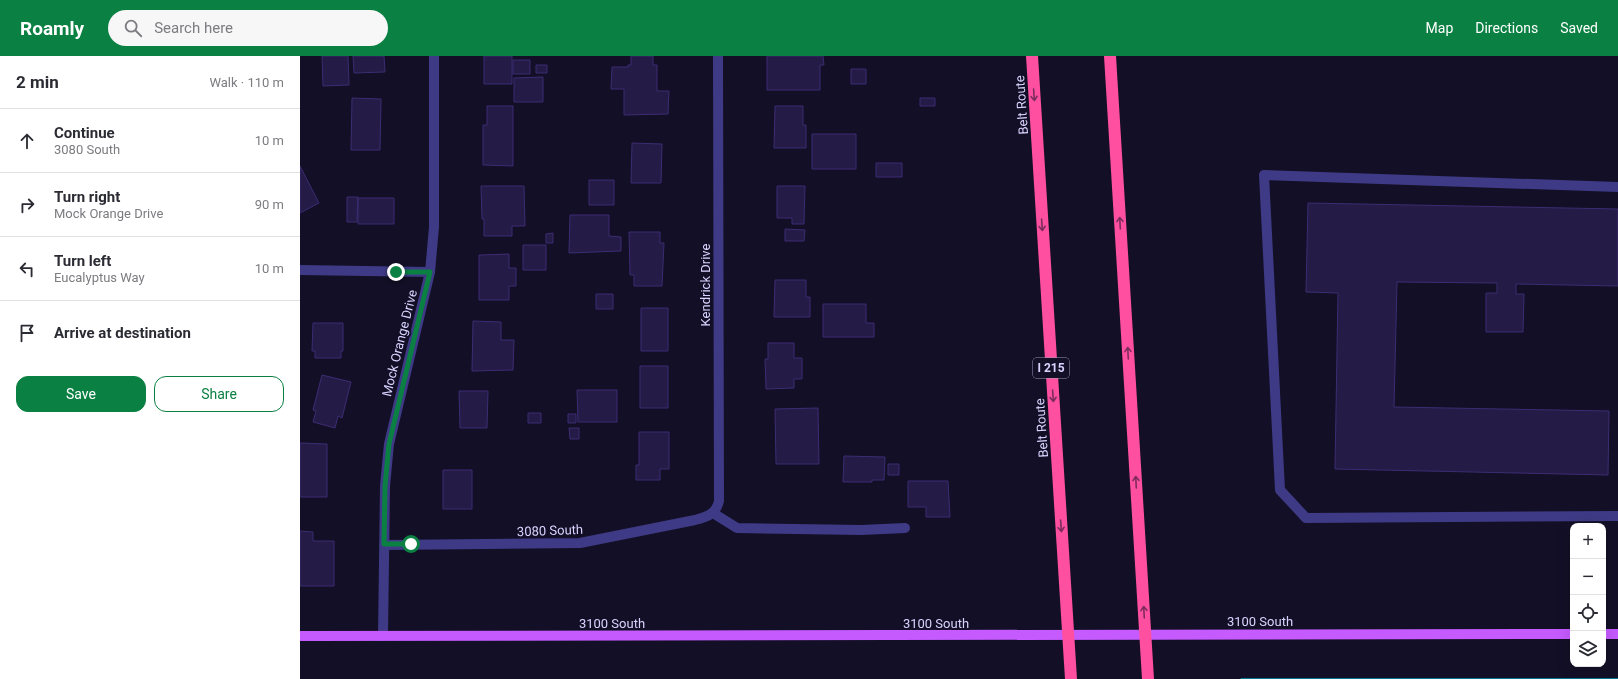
<!DOCTYPE html>
<meta charset="utf-8">
<style>
body{margin:0;font-family:Roboto,sans-serif;background:#f7f7f7;color:#2b2b33}
.controls{position:absolute;right:12px;bottom:12px;display:grid;overflow:hidden;border-radius:8px;box-shadow:0 4px 16px #0002}
.controls button{width:36px;height:36px;display:grid;place-items:center;padding:0;border:0;border-bottom:1px solid #e1e1e2;background:#fff;color:#2b2b33;font:20px sans-serif}
.stop{position:absolute;width:12px;height:12px;margin:-9px;border:3px solid #0b8043;border-radius:50%;background:#fff}
.stop.end{background:#0b8043;border-color:#fff;box-shadow:0 1px 4px #0008}
.list{margin:0;padding:0;list-style:none}
h2{display:flex;justify-content:space-between;align-items:center;height:52px;margin:0;padding:0 16px;font-size:17px}
h2 small{font-size:13px;font-weight:400;color:#7c7c81}
.list li{display:grid;grid-template-columns:26px 1fr auto;gap:12px;align-items:center;box-sizing:border-box;height:64px;padding:0 16px;border-top:1px solid #e1e1e2}
.list b{display:block;font-size:15px;white-space:nowrap}
.list p{margin:0;font-size:13px;white-space:nowrap;color:#7c7c81}
.list em{font-size:13px;font-style:normal;color:#7c7c81}
.actions{display:flex;gap:8px;padding:12px 16px}
.actions a{flex:1;padding:9px 0;border:1px solid #0b8043;border-radius:12px;text-align:center;font-size:14px;color:#0b8043}
.actions .main{background:#0b8043;color:#fff}
.icon{flex:none;width:22px;height:22px;fill:none;stroke:currentColor;stroke-width:2;stroke-linecap:round;stroke-linejoin:round}
.map{position:relative;flex:none;width:1318px;height:623px;overflow:hidden}
header{display:flex;align-items:center;gap:24px;box-sizing:border-box;height:56px;padding:0 20px;background:#0b8043;color:#fff}
header strong{font-size:19px}
nav{display:flex;gap:22px;margin-inline-start:auto;font-size:14px}
.search{width:280px;height:36px;background:#f7f7f7;display:flex;align-items:center;gap:10px;box-sizing:border-box;padding:0 14px;border-radius:22px;color:#7c7c81;font-size:15px}
main{display:flex}
aside{flex:1;background:#fff}
.map>svg:first-child{display:block}
.building{fill:#251b47;stroke:#3c2d73}
.lines{fill:none;stroke-linecap:round;stroke-linejoin:round}
.minor{stroke:#3e3a85;stroke-width:10}
.major{stroke:#c55bff;stroke-width:10}
.highway{stroke:#ff4fa0;stroke-width:12}
.tram{stroke:#00e0ff;stroke-width:1}
.oneway{stroke:#7d2c5d}
.route{stroke:#0b8043;stroke-width:5}
.labels{text-anchor:middle;stroke-width:4;stroke-linejoin:round;paint-order:stroke}
.shield{fill:#130f26;stroke:#9e99be;stroke-width:1}
.shield-label{font-size:12px;font-weight:bold;fill:#d9d4ff}
.street-label{font-size:13px;fill:#d9d4ff;stroke:#130f26}
</style>
<header>
<strong>Roamly</strong>
<div class="search"><svg class="icon" aria-label="search" viewBox="0 0 24 24"><circle cx="10" cy="10" r="6"/><path d="M15 15l6 6"/></svg>Search here</div>
<nav><a>Map</a><a>Directions</a><a>Saved</a></nav>
</header>
<main>
<aside>
<h2>2 min<small>Walk · 110 m</small></h2>
<ul class="list">
<li><svg class="icon" aria-label="ahead" viewBox="0 0 24 24"><path d="M12 20V5M6 11l6-6 6 6"/></svg><div><b>Continue</b><p>3080 South</p></div><em>10 m</em></li>
<li><svg class="icon" aria-label="right" viewBox="0 0 24 24"><path d="M7 20v-9h11M14 6l5 5-5 5"/></svg><div><b>Turn right</b><p>Mock Orange Drive</p></div><em>90 m</em></li>
<li><svg class="icon" aria-label="left" viewBox="0 0 24 24"><path d="M17 20v-9H6M10 6l-5 5 5 5"/></svg><div><b>Turn left</b><p>Eucalyptus Way</p></div><em>10 m</em></li>
<li><svg class="icon" aria-label="arrive" viewBox="0 0 24 24"><path d="M6 21V4h12l-3 4 3 4H6"/></svg><div><b>Arrive at destination</b></div></li>
</ul>
<div class="actions"><a class="main">Save</a><a>Share</a></div>
</aside>
<div class="map">
<svg width="1318" height="623" viewBox="0 0 1318 623">
<rect width="100%" height="100%" fill="#130f26"/>
<path class="building" d="M 22,0 L 48,0 L 49,29 L 23,30 Z
M 53,0 L 84,0 L 85,16 L 54,17 Z
M 184,0 L 212,0 L 212,28 L 184,28 Z
M 331,0 L 353,0 L 353,9 L 357,9 L 357,35 L 369,35 L 368,58 L 324,59 L 324,33 L 311,33 L 312,11 L 328,11 L 328,9 L 331,9 Z
M 467,0 L 523,0 L 524,9 L 520,9 L 520,34 L 467,34 Z
M 213,4 L 230,4 L 230,18 L 213,18 Z
M 236,9 L 247,9 L 247,17 L 236,17 Z
M 551,13 L 566,13 L 566,28 L 551,28 Z
M 243,21 L 243,46 L 214,46 L 214,22 Z
M 52,42 L 81,43 L 80,94 L 51,94 Z
M 620,42 L 635,42 L 635,50 L 620,50 Z
M 187,50 L 213,50 L 213,110 L 183,109 L 183,69 L 187,69 Z
M 475,50 L 503,50 L 503,69 L 506,69 L 506,92 L 474,92 Z
M 512,78 L 556,78 L 556,113 L 512,113 Z
M 332,87 L 362,88 L 361,127 L 331,127 Z
M 576,107 L 602,107 L 602,121 L 576,121 Z
M 0,110 L 19,147 L 0,157 Z
M 289,124 L 314,124 L 314,149 L 289,149 Z
M 181,130 L 224,130 L 225,170 L 212,170 L 212,180 L 184,180 L 184,163 L 182,163 Z
M 477,130 L 505,130 L 504,168 L 492,168 L 492,162 L 477,162 Z
M 47,141 L 58,141 L 57,166 L 47,166 Z
M 58,142 L 94,142 L 94,168 L 58,168 Z
M 1008,147 L 1318,153 L 1318,230 L 1216,228 L 1216,238 L 1224,238 L 1223,276 L 1186,276 L 1186,237 L 1197,237 L 1197,227 L 1097,226 L 1094,351 L 1309,355 L 1308,419 L 1035,413 L 1038,237 L 1006,236 Z
M 270,159 L 309,159 L 309,180 L 321,181 L 321,195 L 269,197 Z
M 485,173 L 505,174 L 504,185 L 485,185 Z
M 329,176 L 360,176 L 360,187 L 364,187 L 362,230 L 334,230 L 334,219 L 330,219 Z
M 253,177 L 253,187 L 246,187 L 246,178 Z
M 223,189 L 246,189 L 246,214 L 223,214 Z
M 209,198 L 209,212 L 216,212 L 216,230 L 209,230 L 209,244 L 179,244 L 179,199 Z
M 475,224 L 506,224 L 506,241 L 510,241 L 510,261 L 474,261 Z
M 296,238 L 313,238 L 313,253 L 296,253 Z
M 523,248 L 566,248 L 566,267 L 574,267 L 574,281 L 523,281 Z
M 341,252 L 368,252 L 368,295 L 341,295 Z
M 173,265 L 201,266 L 201,284 L 214,284 L 213,314 L 172,315 Z
M 13,267 L 43,267 L 43,295 L 41,295 L 41,302 L 15,302 L 15,295 L 12,295 Z
M 468,287 L 494,287 L 494,302 L 502,302 L 502,323 L 494,323 L 494,332 L 466,333 L 465,303 L 468,303 Z
M 340,310 L 368,310 L 368,352 L 340,352 Z
M 22,319 L 51,326 L 42,362 L 38,360 L 35,372 L 13,366 L 16,355 L 13,354 Z
M 277,334 L 317,334 L 317,366 L 278,366 Z
M 159,335 L 188,335 L 187,372 L 160,372 Z
M 518,352 L 519,408 L 476,408 L 475,353 Z
M 228,357 L 241,357 L 241,367 L 228,367 Z
M 268,358 L 276,358 L 276,367 L 268,367 Z
M 269,372 L 279,372 L 279,383 L 270,383 Z
M 339,376 L 369,376 L 369,413 L 360,413 L 360,424 L 336,424 L 336,409 L 339,409 Z
M 0,387 L 27,388 L 27,441 L 0,441 Z
M 544,400 L 585,401 L 584,424 L 572,424 L 572,426 L 543,426 Z
M 588,408 L 599,408 L 599,419 L 588,419 Z
M 143,414 L 172,414 L 172,453 L 143,453 Z
M 608,425 L 648,425 L 650,461 L 626,461 L 626,451 L 608,451 Z
M 0,475 L 13,476 L 13,485 L 34,485 L 34,530 L 0,530 Z"/>
<g class="lines">
<path class="minor" d="M 1318,131 L 964,119 L 980,434 L 1006,462 L 1318,460
M 0,214 L 130,216
M 413,457 L 437,472 L 561,474 L 605,472
M 84,489 L 280,487 L 395,464 C 407,461 416,458 419,445 L 418,0
M 83,580 L 85,430 L 89,388 L 130,216 L 134,171 L 134,0"/>
<path class="major" d="M 1303,578 L 1318,578
M 0,580 L 1273,578"/>
<path class="highway" d="M 732,0 L 771,623
M 810,0 L 848,623"/>
<path class="tram" d="M 941,623 L 1318,623"/>
</g>
<defs><path id="oneway-shaft" d="M-6 0H5M1.5-3L5.5 0L1.5 3" fill="none" stroke-width="1.6" stroke-linecap="round" stroke-linejoin="round"/></defs>
<g class="oneway">
<use href="#oneway-shaft" transform="translate(734 39) rotate(86)"/>
<use href="#oneway-shaft" transform="translate(820 167) rotate(-93)"/>
<use href="#oneway-shaft" transform="translate(742 169) rotate(86)"/>
<use href="#oneway-shaft" transform="translate(828 297) rotate(-93)"/>
<use href="#oneway-shaft" transform="translate(753 340) rotate(86)"/>
<use href="#oneway-shaft" transform="translate(836 426) rotate(-93)"/>
<use href="#oneway-shaft" transform="translate(761 470) rotate(86)"/>
<use href="#oneway-shaft" transform="translate(844 556) rotate(-93)"/>
</g>
<g class="lines">
<path class="route" d="M 96,216 L 130,216 L 89,388 L 85,430 L 84,488 L 111,488"/>
</g>
<g class="labels">
<rect class="shield" x="733" y="302" width="36" height="20" rx="3"/>
<g class="shield-label">
<text x="751" y="316">I 215</text>
</g>
<g class="street-label">
<text transform="translate(721 49) rotate(-94)" y="5">Belt Route</text>
<text transform="translate(405 229) rotate(-90)" y="5">Kendrick Drive</text>
<text transform="translate(99 287) rotate(-76)" y="5">Mock Orange Drive</text>
<text transform="translate(741 372) rotate(-94)" y="5">Belt Route</text>
<text transform="translate(250 474) rotate(-2)" y="5">3080 South</text>
<text x="960" y="570">3100 South</text>
<text x="312" y="572">3100 South</text>
<text x="636" y="572">3100 South</text>
</g>
</g>
</svg>
<div class="controls">
<button>+</button>
<button>−</button>
<button><svg class="icon" aria-label="locate" viewBox="0 0 24 24"><circle cx="12" cy="12" r="6"/><path d="M12 2v4M12 18v4M2 12h4M18 12h4"/></svg></button>
<button><svg class="icon" aria-label="layers" viewBox="0 0 24 24"><path d="M12 4l9 5-9 5-9-5zM3 14l9 5 9-5"/></svg></button>
</div>
<div class="stop" style="left:111px;top:488px"></div>
<div class="stop end" style="left:96px;top:216px"></div>
</div>
</main>
